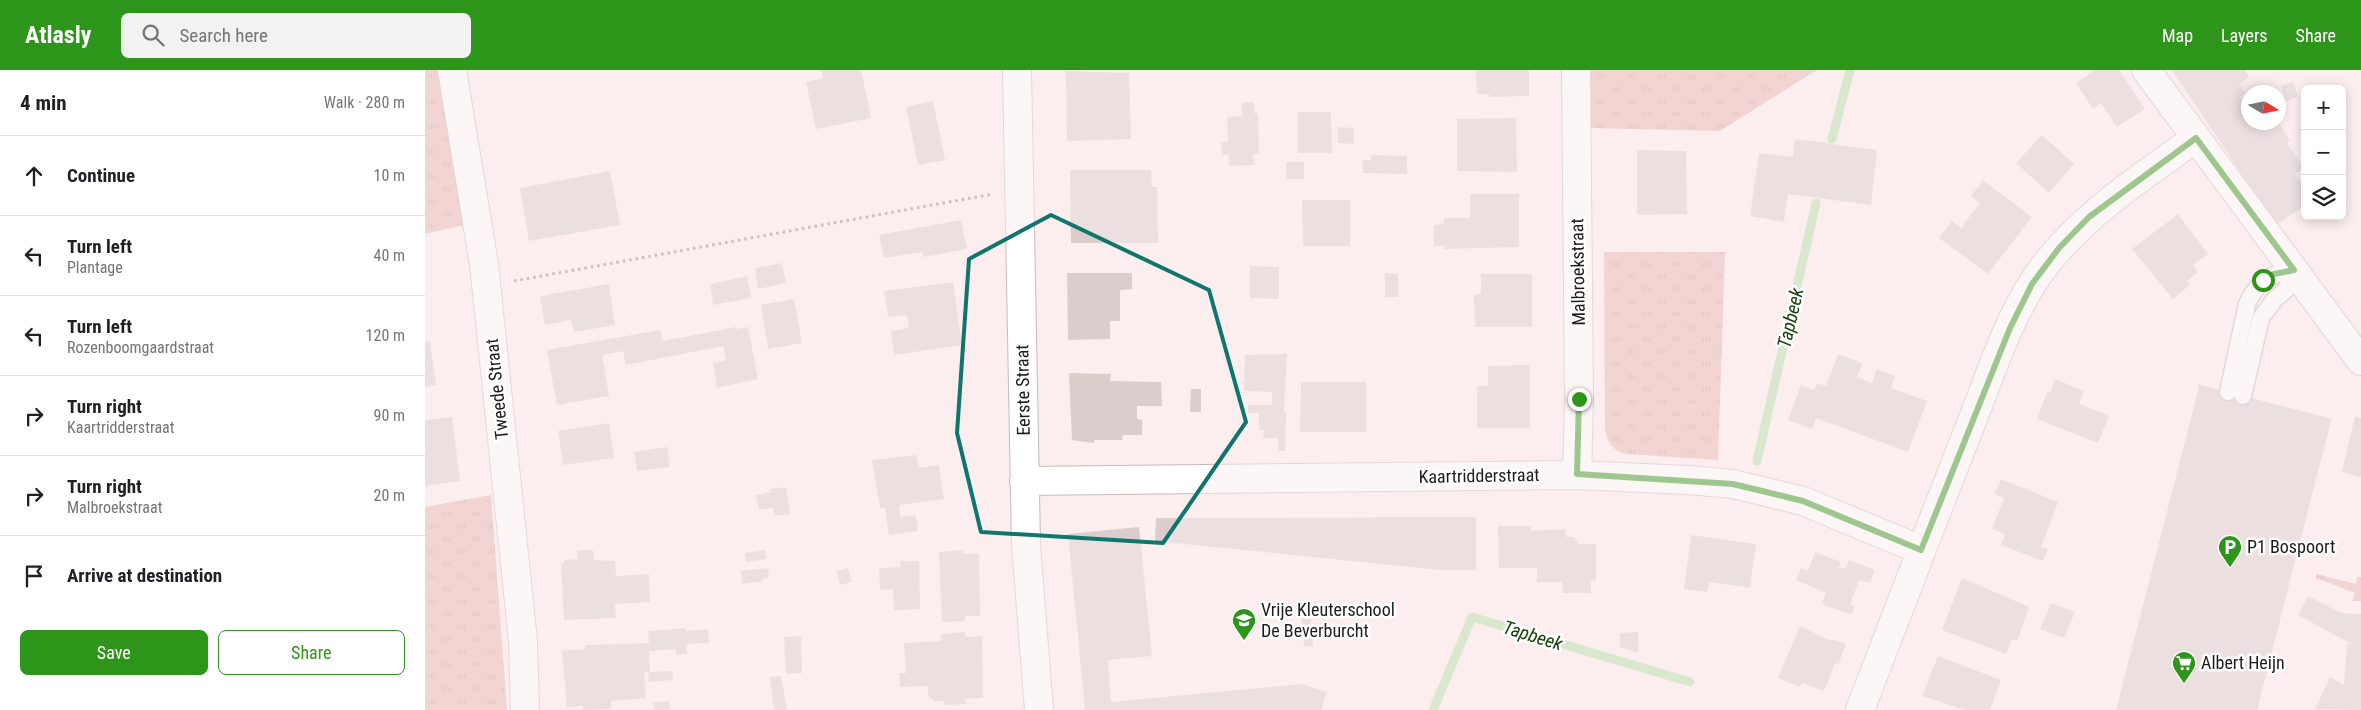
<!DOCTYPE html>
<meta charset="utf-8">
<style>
body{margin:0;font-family:"Roboto Condensed",sans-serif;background:#f2f2f2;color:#202124}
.controls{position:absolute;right:15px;top:15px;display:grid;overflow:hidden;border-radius:8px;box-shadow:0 2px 12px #0003}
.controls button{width:45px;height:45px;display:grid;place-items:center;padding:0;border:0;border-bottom:1px solid #e0e0e0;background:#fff;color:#202124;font:25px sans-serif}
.compass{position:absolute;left:1816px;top:15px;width:45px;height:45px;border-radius:50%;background:#fff;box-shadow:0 2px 12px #0003;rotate:100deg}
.stop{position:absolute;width:15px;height:15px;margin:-11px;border:4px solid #2e951b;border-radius:50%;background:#fff}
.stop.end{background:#2e951b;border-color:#fff;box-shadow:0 1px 5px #0008}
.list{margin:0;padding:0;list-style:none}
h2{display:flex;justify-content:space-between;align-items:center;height:65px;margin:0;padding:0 20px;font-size:21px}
h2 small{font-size:16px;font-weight:400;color:#757577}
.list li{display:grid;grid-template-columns:32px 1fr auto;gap:15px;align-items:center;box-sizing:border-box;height:80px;padding:0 20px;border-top:1px solid #e0e0e0}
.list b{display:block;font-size:19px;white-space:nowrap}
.list p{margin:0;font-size:16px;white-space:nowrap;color:#757577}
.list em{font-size:16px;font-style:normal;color:#757577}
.actions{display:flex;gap:10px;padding:15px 20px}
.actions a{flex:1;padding:11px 0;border:1px solid #2e951b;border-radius:8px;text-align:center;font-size:18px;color:#2e951b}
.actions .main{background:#2e951b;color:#fff}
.icon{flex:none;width:28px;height:28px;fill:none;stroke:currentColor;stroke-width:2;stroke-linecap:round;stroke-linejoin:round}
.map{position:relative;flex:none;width:1936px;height:640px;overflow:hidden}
header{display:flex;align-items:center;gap:30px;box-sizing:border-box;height:70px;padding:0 25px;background:#2e951b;color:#fff}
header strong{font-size:24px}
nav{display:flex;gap:28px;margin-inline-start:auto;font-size:18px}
.search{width:350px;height:45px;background:#f2f2f2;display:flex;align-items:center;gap:12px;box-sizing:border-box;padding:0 18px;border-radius:8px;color:#757577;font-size:19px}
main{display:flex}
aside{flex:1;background:#fff}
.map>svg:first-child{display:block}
.grass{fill:url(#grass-tufts)}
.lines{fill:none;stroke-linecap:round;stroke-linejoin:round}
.stream{stroke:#b0dda8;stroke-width:9}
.building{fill:#dacdcc}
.lane-casing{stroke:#c7bbba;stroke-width:19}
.street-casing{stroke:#c7bbba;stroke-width:30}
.path{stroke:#8e8484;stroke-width:3;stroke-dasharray:2.5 4;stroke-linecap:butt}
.lane{stroke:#fff;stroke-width:16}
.street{stroke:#fff;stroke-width:28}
.route{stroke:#2e951b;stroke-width:6}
.marked{fill:none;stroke:#0f766e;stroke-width:4;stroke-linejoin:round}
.labels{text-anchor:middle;stroke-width:5;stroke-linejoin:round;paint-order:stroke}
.street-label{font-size:18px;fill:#201b1b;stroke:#fff}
.poi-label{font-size:18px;fill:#201b1b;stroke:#fff;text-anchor:start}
.water-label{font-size:19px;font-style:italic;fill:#16420f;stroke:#fff}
</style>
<header>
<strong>Atlasly</strong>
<div class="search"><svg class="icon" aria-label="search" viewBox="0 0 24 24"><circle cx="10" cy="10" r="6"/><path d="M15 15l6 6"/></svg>Search here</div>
<nav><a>Map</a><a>Layers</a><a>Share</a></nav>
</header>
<main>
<aside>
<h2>4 min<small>Walk · 280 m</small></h2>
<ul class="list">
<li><svg class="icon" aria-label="ahead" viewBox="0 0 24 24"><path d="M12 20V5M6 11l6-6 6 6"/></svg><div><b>Continue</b></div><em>10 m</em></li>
<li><svg class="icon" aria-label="left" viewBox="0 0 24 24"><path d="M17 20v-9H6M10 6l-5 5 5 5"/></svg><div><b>Turn left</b><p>Plantage</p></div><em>40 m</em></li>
<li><svg class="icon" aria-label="left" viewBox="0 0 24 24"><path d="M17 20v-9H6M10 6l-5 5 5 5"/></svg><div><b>Turn left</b><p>Rozenboomgaardstraat</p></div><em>120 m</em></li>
<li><svg class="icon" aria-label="right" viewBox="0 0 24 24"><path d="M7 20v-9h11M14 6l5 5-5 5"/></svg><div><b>Turn right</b><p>Kaartridderstraat</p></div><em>90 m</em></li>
<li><svg class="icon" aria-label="right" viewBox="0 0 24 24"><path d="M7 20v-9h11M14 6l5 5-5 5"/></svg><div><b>Turn right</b><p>Malbroekstraat</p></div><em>20 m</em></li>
<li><svg class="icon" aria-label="arrive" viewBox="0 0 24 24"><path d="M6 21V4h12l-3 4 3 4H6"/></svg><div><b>Arrive at destination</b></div></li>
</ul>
<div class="actions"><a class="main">Save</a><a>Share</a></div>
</aside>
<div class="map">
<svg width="1936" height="640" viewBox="0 0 1936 640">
<defs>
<pattern id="grass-tufts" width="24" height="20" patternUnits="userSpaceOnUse" patternTransform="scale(1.25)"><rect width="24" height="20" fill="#e6b4b2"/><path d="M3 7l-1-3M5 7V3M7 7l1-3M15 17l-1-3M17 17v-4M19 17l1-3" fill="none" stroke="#c59a98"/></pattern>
</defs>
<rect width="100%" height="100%" fill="#fceeee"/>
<path class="grass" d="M 0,0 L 13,0 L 39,155 L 0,164 Z
M 1165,0 L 1392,0 L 1295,61 L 1166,58 Z
M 1179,182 L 1300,182 L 1293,390 L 1202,384 C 1188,381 1182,373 1180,359 Z
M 66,425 L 82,640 L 0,640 L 0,437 Z
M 1891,504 L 1931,514 L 1932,507 L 1936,507 L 1936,531 L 1928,531 L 1930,523 L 1891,508 Z"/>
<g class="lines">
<path class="stream" d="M 1407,69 L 1425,0
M 1332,391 L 1391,133
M 1008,640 L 1047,547 L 1265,612"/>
</g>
<path class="building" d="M 396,0 L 436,0 L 446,48 L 391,59 L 381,12 L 398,8 Z
M 1051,0 L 1104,0 L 1104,26 L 1064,27 L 1064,24 L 1052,24 Z
M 1670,0 L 1694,0 L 1720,39 L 1692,57 L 1676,33 L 1668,39 L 1651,13 Z
M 1747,0 L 1820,0 L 1824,7 L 1815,14 L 1820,23 L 1815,27 L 1820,33 L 1824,30 L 1824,52 L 1853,52 L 1865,71 L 1862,73 L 1879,98 L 1870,104 L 1880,119 L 1880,135 L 1851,155 Z
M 641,1 L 704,3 L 706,69 L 642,71 Z
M 1868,12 L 1873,27 L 1861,31 L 1856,16 Z
M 508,31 L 520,90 L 493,95 L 481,37 Z
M 829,32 L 829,43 L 833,43 L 834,83 L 828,84 L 829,95 L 804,96 L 804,84 L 797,85 L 796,72 L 803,72 L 802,47 L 817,46 L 817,33 Z
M 873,42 L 906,42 L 907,83 L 873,83 Z
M 1091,48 L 1092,102 L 1032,101 L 1032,49 Z
M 913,57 L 929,58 L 929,74 L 913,73 Z
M 1617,65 L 1649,94 L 1624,123 L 1591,93 Z
M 1370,69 L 1452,80 L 1446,135 L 1363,124 L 1359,152 L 1325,146 L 1334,83 L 1368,87 Z
M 1212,80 L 1261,81 L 1262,144 L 1212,145 Z
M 946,85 L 982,86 L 982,104 L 938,103 L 937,90 L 946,90 Z
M 861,92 L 879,92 L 879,109 L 861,109 Z
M 645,100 L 726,100 L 727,117 L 732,117 L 733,173 L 646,173 Z
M 185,101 L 195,155 L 104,171 L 95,118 Z
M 1558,110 L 1607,147 L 1563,204 L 1514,168 L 1527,151 L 1536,158 L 1545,146 L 1555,133 L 1546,126 Z
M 1045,124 L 1094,124 L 1094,177 L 1019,179 L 1019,176 L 1009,176 L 1009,155 L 1019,154 L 1019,148 L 1045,148 Z
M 877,130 L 925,130 L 925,176 L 878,176 Z
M 1753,144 L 1783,184 L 1768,195 L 1773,202 L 1762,211 L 1765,215 L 1748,229 L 1707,179 Z
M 536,150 L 542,179 L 499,187 L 497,182 L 459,188 L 454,165 Z
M 357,193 L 361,213 L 333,219 L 330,198 Z
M 825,196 L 854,197 L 854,229 L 825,228 Z
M 642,203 L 707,203 L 707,219 L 695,220 L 695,251 L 685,251 L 685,269 L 643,270 Z
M 960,203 L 973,204 L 973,227 L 960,227 Z
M 1056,204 L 1107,204 L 1107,257 L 1050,257 L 1049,225 L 1056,224 Z
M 322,206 L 326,228 L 288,235 L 285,214 Z
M 528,212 L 537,275 L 469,285 L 466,261 L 484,258 L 482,245 L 463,247 L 459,221 Z
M 184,214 L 190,255 L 149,262 L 146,250 L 120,255 L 115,226 Z
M 369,229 L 377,273 L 343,279 L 336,235 Z
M 311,257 L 311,259 L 323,257 L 333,309 L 292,318 L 288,293 L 301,290 L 298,276 L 201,295 L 198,281 L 177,285 L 184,326 L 132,335 L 122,280 L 235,260 L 238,271 Z
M 5,271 L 11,315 L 0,317 L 0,272 Z
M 862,284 L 859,343 L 861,343 L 860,381 L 853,381 L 853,368 L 838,368 L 839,360 L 834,360 L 834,343 L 823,343 L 823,335 L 847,335 L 847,322 L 819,321 L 820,285 Z
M 1413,284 L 1437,293 L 1432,307 L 1447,313 L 1452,299 L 1470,306 L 1466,318 L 1502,331 L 1483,382 L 1391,348 L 1387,359 L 1363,350 L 1376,315 L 1389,320 L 1392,313 L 1401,316 Z
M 1105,295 L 1105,358 L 1052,358 L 1052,316 L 1063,316 L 1063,296 Z
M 644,303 L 686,304 L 685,311 L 736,312 L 737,336 L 712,336 L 712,349 L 717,350 L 717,365 L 698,365 L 697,370 L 669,370 L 669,373 L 647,370 Z
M 1630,309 L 1659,321 L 1654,334 L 1684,346 L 1673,373 L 1612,349 L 1622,322 L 1625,323 Z
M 876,312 L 941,312 L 941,362 L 875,362 Z
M 1772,314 L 1908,349 L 1906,351 L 1832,640 L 1691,640 L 1774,317 Z
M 766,319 L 776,319 L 776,342 L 765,342 Z
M 1930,346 L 1936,348 L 1936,407 L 1917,402 Z
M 27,347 L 35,411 L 0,416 L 0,350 Z
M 184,353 L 189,388 L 138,395 L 133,361 Z
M 242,377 L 245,397 L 212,401 L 209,382 Z
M 491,385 L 494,398 L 514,395 L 519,429 L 474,435 L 475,447 L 491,445 L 493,461 L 464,465 L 460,437 L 455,438 L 447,390 Z
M 1576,409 L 1633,432 L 1616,477 L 1623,479 L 1618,491 L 1576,475 L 1580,464 L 1567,459 L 1579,428 L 1569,424 Z
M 361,417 L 365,444 L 350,446 L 348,438 L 334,440 L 331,425 L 346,422 L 345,419 Z
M 1051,447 L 1051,500 L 1016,500 L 730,471 L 731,448 Z
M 1073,456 L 1106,456 L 1106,461 L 1140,459 L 1141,467 L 1149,467 L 1154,474 L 1171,474 L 1171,510 L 1166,511 L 1166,523 L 1138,523 L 1137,512 L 1112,512 L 1112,498 L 1074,498 Z
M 714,457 L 727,586 L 683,590 L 686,632 L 877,614 L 902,622 L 896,640 L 660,640 L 643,464 Z
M 1266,465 L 1331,474 L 1325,518 L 1284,512 L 1282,522 L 1259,519 Z
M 152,480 L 168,480 L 169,490 L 190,491 L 191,506 L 224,504 L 225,532 L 190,534 L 191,548 L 139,550 L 136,493 L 139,493 L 139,490 L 153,489 Z
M 340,480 L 341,489 L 321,492 L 320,483 Z
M 538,480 L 538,484 L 554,483 L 555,546 L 540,546 L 540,551 L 517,552 L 514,482 Z
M 1390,482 L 1416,492 L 1414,497 L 1420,499 L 1424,490 L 1450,500 L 1445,513 L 1434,510 L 1425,535 L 1430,536 L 1426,545 L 1397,534 L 1401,523 L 1371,510 L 1376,498 L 1383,501 Z
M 475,491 L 494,491 L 495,539 L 469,540 L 468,519 L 455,520 L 454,498 L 476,497 Z
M 343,498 L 344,508 L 338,508 L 338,511 L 317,514 L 316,501 Z
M 423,498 L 427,512 L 415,515 L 412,501 Z
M 1537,508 L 1604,537 L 1592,571 L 1587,569 L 1581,584 L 1517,560 Z
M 1883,526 L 1916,543 L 1936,544 L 1936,640 L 1890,639 L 1905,607 L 1919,615 L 1922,574 L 1928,575 L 1873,545 Z
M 1626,533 L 1650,542 L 1639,568 L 1615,559 Z
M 885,542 L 888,576 L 879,577 L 876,543 Z
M 1375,556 L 1406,571 L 1407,569 L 1421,574 L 1413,595 L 1410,593 L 1399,621 L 1377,613 L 1375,617 L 1353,608 Z
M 261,558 L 261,561 L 283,559 L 284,573 L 261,574 L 262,584 L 251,585 L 251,579 L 224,581 L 225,602 L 247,601 L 248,610 L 224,612 L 223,602 L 219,603 L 221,628 L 186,631 L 186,639 L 158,640 L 158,636 L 142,637 L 137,581 L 160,579 L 160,575 L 224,573 L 223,561 Z
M 540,562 L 540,567 L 557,566 L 558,628 L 540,629 L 541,634 L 520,635 L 519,631 L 509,631 L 503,625 L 503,616 L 475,617 L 474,603 L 481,603 L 479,573 L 516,571 L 516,564 Z
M 1213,562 L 1213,583 L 1195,577 L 1195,563 Z
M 376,566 L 377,603 L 361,604 L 359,567 Z
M 1513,586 L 1576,610 L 1565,640 L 1541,640 L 1497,626 Z
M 356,606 L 362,640 L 349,640 L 345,607 Z
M 244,631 L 245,640 L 229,640 L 228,632 Z"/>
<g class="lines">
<g class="lane-casing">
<path id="lane" d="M 1803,322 L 1822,234 C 1833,210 1843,205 1869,200
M 1818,326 L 1836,248 L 1850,229 L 1861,220 L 1869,200"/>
</g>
<g class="street-casing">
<path id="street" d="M 27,0 L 59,194 L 98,571 L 100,640
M 592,0 L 601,475 L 614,640
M 1151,0 L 1154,329 L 1152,405
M 1721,0 L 1936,291
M 599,411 L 1152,405 L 1264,410 L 1308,414 L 1378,431 L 1496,480
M 1435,640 C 1472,544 1509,447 1547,351 C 1568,298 1586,239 1621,194 C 1662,142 1718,106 1771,68"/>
</g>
<path class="path" d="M 89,211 L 568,124"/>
<use href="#lane" class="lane"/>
<use href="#street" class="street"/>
</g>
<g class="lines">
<path class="route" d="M 1154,329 L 1152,404 L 1308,414 L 1378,431 L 1496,480 L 1585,258 L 1607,214 L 1634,178 L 1664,147 L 1771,68 L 1869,200 L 1849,204 L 1838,210"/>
</g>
<path d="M0 0H1936V640H0ZM 626,145 L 784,220 L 821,352 L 738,473 L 556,462 L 532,363 L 544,189 Z" fill="#fceeee" fill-opacity=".55" fill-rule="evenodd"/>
<path class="marked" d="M 626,145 L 784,220 L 821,352 L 738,473 L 556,462 L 532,363 L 544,189 Z"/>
<defs>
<g id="parking-pin" transform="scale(1.25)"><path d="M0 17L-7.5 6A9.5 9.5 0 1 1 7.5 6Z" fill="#2e951b" stroke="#fff"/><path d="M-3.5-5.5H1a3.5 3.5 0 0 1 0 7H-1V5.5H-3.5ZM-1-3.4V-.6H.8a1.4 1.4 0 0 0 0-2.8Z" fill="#fff"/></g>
<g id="school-pin" transform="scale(1.25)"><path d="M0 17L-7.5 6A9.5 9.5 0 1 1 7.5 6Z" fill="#2e951b" stroke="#fff"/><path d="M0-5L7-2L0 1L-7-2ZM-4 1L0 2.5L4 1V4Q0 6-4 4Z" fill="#fff"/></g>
<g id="supermarket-pin" transform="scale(1.25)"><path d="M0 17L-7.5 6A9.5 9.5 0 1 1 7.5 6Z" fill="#2e951b" stroke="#fff"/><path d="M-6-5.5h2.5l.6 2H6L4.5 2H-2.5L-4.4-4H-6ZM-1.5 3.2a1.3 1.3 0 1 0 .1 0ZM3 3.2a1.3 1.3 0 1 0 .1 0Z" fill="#fff"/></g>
</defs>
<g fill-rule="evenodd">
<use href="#parking-pin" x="1805" y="477"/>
<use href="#school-pin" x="819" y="550"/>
<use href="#supermarket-pin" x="1759" y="593"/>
</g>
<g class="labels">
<g class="street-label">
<text transform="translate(1153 202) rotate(-91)" y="6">Malbroekstraat</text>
<text transform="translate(72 319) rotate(-96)" y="6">Tweede Straat</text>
<text transform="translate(598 320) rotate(-91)" y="6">Eerste Straat</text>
<text transform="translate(1054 406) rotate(-1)" y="6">Kaartridderstraat</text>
</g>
<g class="poi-label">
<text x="1822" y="483">P1 Bospoort</text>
<text x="836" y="546">Vrije Kleuterschool<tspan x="836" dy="21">De Beverburcht</tspan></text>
<text x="1776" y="599">Albert Heijn</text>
</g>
<g class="water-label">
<text transform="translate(1365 248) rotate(-77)" y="7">Tapbeek</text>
<text transform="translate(1108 565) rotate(17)" y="7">Tapbeek</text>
</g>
</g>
</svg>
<div class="controls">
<button>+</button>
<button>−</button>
<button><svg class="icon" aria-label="layers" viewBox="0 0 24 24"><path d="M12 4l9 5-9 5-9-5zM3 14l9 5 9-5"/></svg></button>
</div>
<svg class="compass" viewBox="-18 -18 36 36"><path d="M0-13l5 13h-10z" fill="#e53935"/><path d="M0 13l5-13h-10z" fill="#757577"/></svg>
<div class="stop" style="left:1838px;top:210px"></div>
<div class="stop end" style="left:1154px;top:329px"></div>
</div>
</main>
